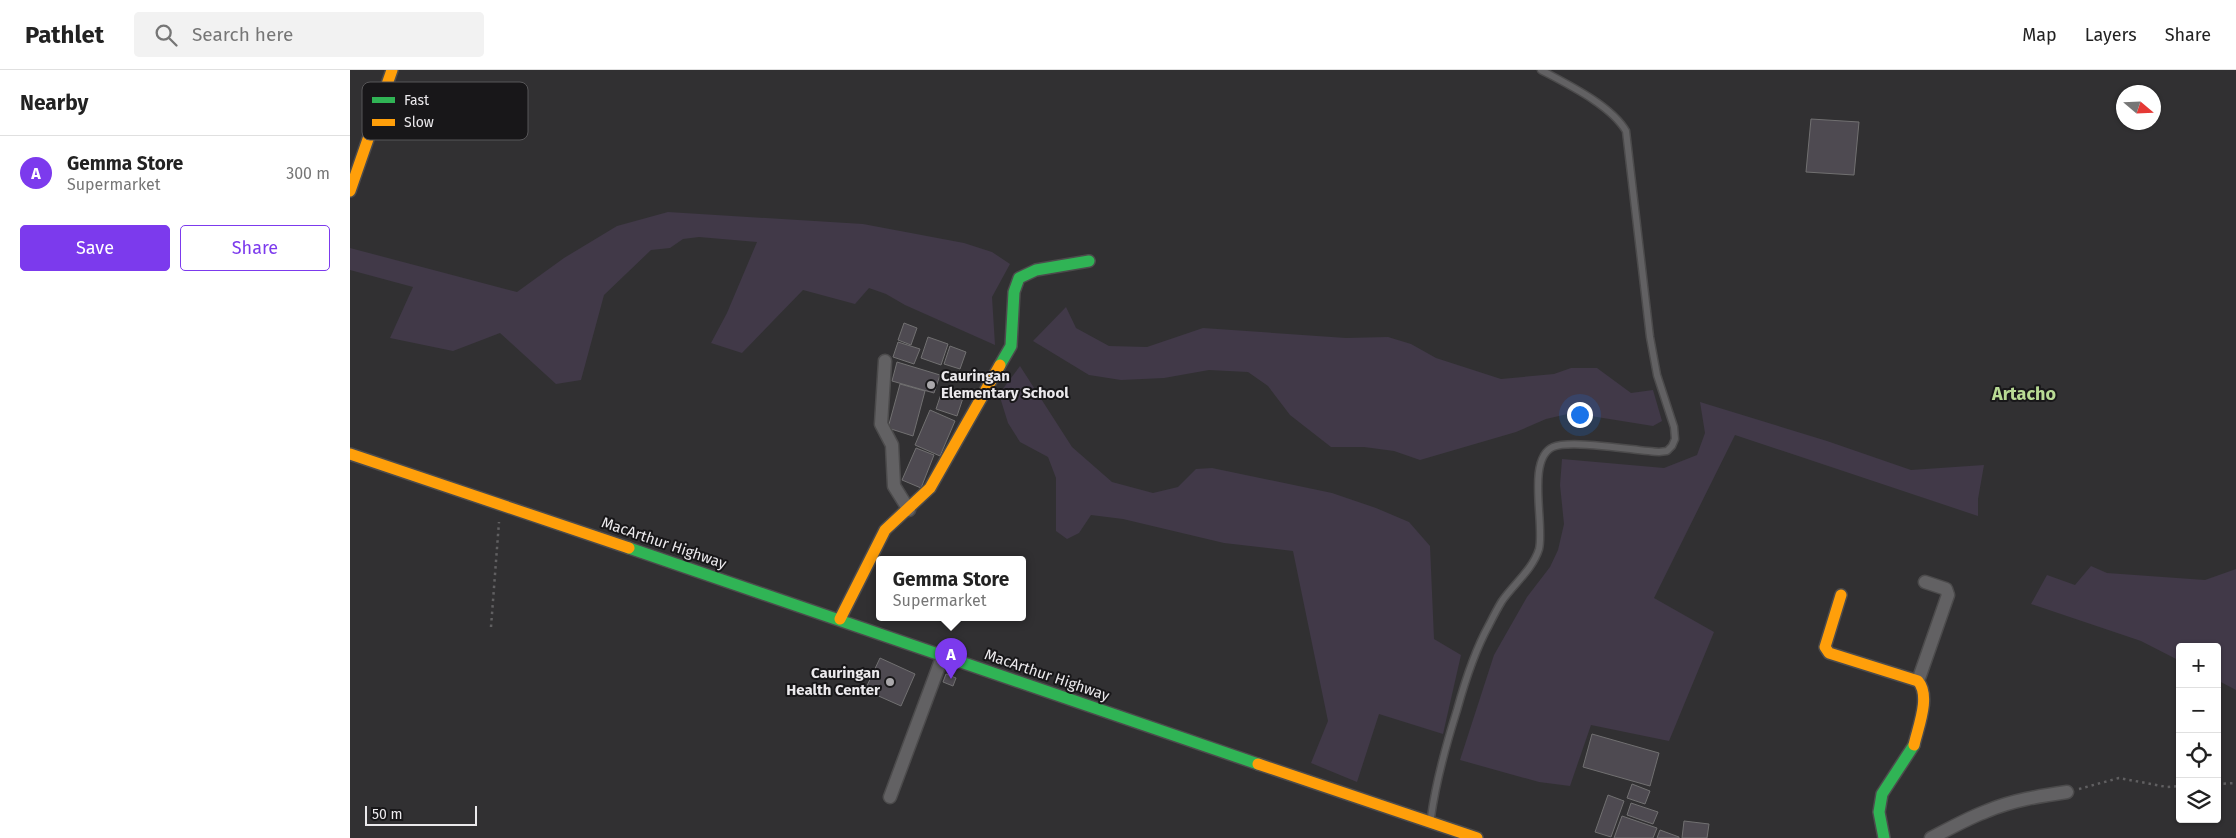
<!DOCTYPE html>
<meta charset="utf-8">
<style>
body{margin:0;font-family:"Fira Sans",sans-serif;background:#f2f2f2;color:#222}
.controls{position:absolute;right:15px;bottom:15px;display:grid;overflow:hidden;border-radius:5px;box-shadow:0 1px 4px #0004}
.controls button{width:45px;height:45px;display:grid;place-items:center;padding:0;border:0;border-bottom:1px solid #e0e0e0;background:#fff;color:#222;font:25px sans-serif}
.compass{position:absolute;left:1766px;top:15px;width:45px;height:45px;border-radius:50%;background:#fff;box-shadow:0 1px 4px #0004;rotate:109deg}
.scale{position:absolute;left:15px;bottom:12px;width:112px;box-sizing:border-box;padding-left:5px;border:2px solid #ebe9ec;border-top:0;font-size:14px;line-height:18px;white-space:nowrap;color:#ebe9ec;-webkit-text-stroke:4px #181719;paint-order:stroke}
.you{position:absolute;left:1229px;top:344px;width:18px;height:18px;margin:-12px;border:4px solid #fff;border-radius:50%;background:#1a73e8;box-shadow:0 0 0 8px #1a73e833}
.badge{display:grid;place-items:center;width:32px;height:32px;border-radius:50%;background:#7c3aed;color:#fff;font-size:16px;font-weight:700}
.pin{position:absolute;translate:-50% -41px;filter:drop-shadow(0 1px 2px #0008)}
.pin::after{content:'';position:absolute;top:26px;width:18px;height:15px;background:inherit;clip-path:polygon(0 0,100% 0,50% 100%)}
.popup{position:absolute;left:526px;top:486px;width:150px;height:65px;box-sizing:border-box;display:grid;place-content:center;border-radius:5px;background:#fff;filter:drop-shadow(0 1px 4px #0005);font-size:16px;white-space:nowrap;color:#767676}
.popup b{font-size:19px;color:#222}
.popup::after{content:'';position:absolute;left:50%;top:100%;margin-left:-10px;border:10px solid transparent;border-top-color:#fff}
.list{margin:0;padding:0;list-style:none}
h2{display:flex;justify-content:space-between;align-items:center;height:65px;margin:0;padding:0 20px;font-size:21px}
h2 small{font-size:16px;font-weight:400;color:#767676}
.list li{display:grid;grid-template-columns:32px 1fr auto;gap:15px;align-items:center;box-sizing:border-box;height:75px;padding:0 20px;border-top:1px solid #e0e0e0}
.list b{display:block;font-size:19px;white-space:nowrap}
.list p{margin:0;font-size:16px;white-space:nowrap;color:#767676}
.list em{font-size:16px;font-style:normal;color:#767676}
.actions{display:flex;gap:10px;padding:15px 20px}
.actions a{flex:1;padding:11px 0;border:1px solid #7c3aed;border-radius:5px;text-align:center;font-size:18px;color:#7c3aed}
.actions .main{background:#7c3aed;color:#fff}
.icon{flex:none;width:28px;height:28px;fill:none;stroke:currentColor;stroke-width:2;stroke-linecap:round;stroke-linejoin:round}
.map{position:relative;flex:none;width:1886px;height:768px;overflow:hidden}
header{display:flex;align-items:center;gap:30px;box-sizing:border-box;height:70px;padding:0 25px;background:#fff;border-bottom:1px solid #e0e0e0}
header strong{font-size:24px}
nav{display:flex;gap:28px;margin-inline-start:auto;font-size:18px}
.search{width:350px;height:45px;background:#f2f2f2;display:flex;align-items:center;gap:12px;box-sizing:border-box;padding:0 18px;border-radius:5px;color:#767676;font-size:19px}
main{display:flex}
aside{flex:1;background:#fff}
.map>svg:first-child{display:block}
.green{fill:#413948}
.building{fill:#4e4a51;stroke:#717071}
.lines{fill:none;stroke-linecap:round;stroke-linejoin:round}
.lane-casing{stroke:#4c4b4c;stroke-width:9}
.street-casing{stroke:#4c4b4c;stroke-width:15}
.fast-casing{stroke:#4c4b4c;stroke-width:14}
.slow-casing{stroke:#4c4b4c;stroke-width:14}
.path{stroke:#605f61;stroke-width:2.5;stroke-dasharray:2.5 4;stroke-linecap:butt}
.lane{stroke:#626163;stroke-width:6}
.street{stroke:#626163;stroke-width:12}
.fast{stroke:#30b455;stroke-width:11}
.slow{stroke:#ff9f0a;stroke-width:11}
.poi-dot{fill:#aaa8ab;stroke:#181719;stroke-width:2}
.labels{text-anchor:middle;stroke-width:4;stroke-linejoin:round;paint-order:stroke}
.poi-label{font-size:15px;font-weight:bold;fill:#ebe9ec;stroke:#181719;text-anchor:start}
.street-label{font-size:15px;fill:#ebe9ec;stroke:#181719}
.quarter-label{font-size:18px;font-weight:bold;fill:#b9db94;stroke:#181719}
.key{fill:#181719;stroke:#575658;stroke-width:1}
.key-label{font-size:14px;fill:#ebe9ec}
</style>
<header>
<strong>Pathlet</strong>
<div class="search"><svg class="icon" aria-label="search" viewBox="0 0 24 24"><circle cx="10" cy="10" r="6"/><path d="M15 15l6 6"/></svg>Search here</div>
<nav><a>Map</a><a>Layers</a><a>Share</a></nav>
</header>
<main>
<aside>
<h2>Nearby<small></small></h2>
<ul class="list">
<li><span class="badge">A</span><div><b>Gemma Store</b><p>Supermarket</p></div><em>300 m</em></li>
</ul>
<div class="actions"><a class="main">Save</a><a>Share</a></div>
</aside>
<div class="map">
<svg width="1886" height="768" viewBox="0 0 1886 768">
<rect width="100%" height="100%" fill="#313032"/>
<path class="green" d="M 318,142 L 513,154 L 614,173 L 642,182 L 660,194 L 642,227 L 645,275 L 555,235 L 536,224 L 519,218 L 505,234 L 453,220 L 392,283 L 361,273 L 377,243 L 407,172 L 349,167 L 333,169 L 320,178 L 301,180 L 254,225 L 231,310 L 206,314 L 150,263 L 103,281 L 40,268 L 63,217 L 0,200 L 0,178 L 167,222 L 214,188 L 267,156 Z
M 716,237 L 726,258 L 759,276 L 797,277 L 853,258 L 996,268 L 1038,267 L 1061,274 L 1086,288 L 1151,309 L 1204,304 L 1221,298 L 1247,298 L 1281,323 L 1303,320 L 1312,351 L 1303,356 L 1222,343 L 1196,349 L 1166,362 L 1070,390 L 1044,381 L 1014,377 L 981,377 L 940,345 L 918,316 L 898,302 L 859,300 L 814,308 L 771,310 L 739,305 L 683,271 Z
M 670,296 L 722,377 L 762,412 L 803,423 L 828,417 L 846,399 L 862,398 L 982,423 L 1026,438 L 1059,452 L 1080,476 L 1084,569 L 1111,585 L 1093,664 L 1029,644 L 1007,712 L 961,693 L 978,651 L 943,481 L 874,473 L 773,449 L 741,445 L 729,463 L 717,469 L 706,461 L 706,408 L 698,387 L 670,372 L 658,353 L 649,324 Z
M 1350,332 L 1477,371 L 1561,400 L 1634,395 L 1628,429 L 1628,446 L 1385,365 L 1304,528 L 1364,562 L 1319,671 L 1241,655 L 1220,716 L 1189,712 L 1110,690 L 1144,585 L 1177,527 L 1200,497 L 1208,480 L 1214,454 L 1210,415 L 1212,389 L 1314,398 L 1347,385 L 1355,363 Z
M 1741,496 L 1757,503 L 1855,510 L 1886,499 L 1886,620 L 1867,610 L 1867,577 L 1830,577 L 1830,591 L 1791,571 L 1681,534 L 1697,505 L 1725,515 Z"/>
<path class="building" d="M 1461,49 L 1509,52 L 1504,105 L 1456,102 Z
M 554,253 L 567,258 L 561,275 L 548,270 Z
M 578,267 L 598,274 L 591,295 L 571,288 Z
M 548,272 L 570,279 L 564,294 L 543,287 Z
M 600,276 L 616,282 L 610,299 L 594,294 Z
M 547,292 L 590,305 L 584,323 L 542,311 Z
M 550,314 L 575,321 L 563,366 L 538,358 Z
M 593,318 L 614,325 L 607,346 L 586,339 Z
M 580,340 L 605,351 L 590,386 L 565,375 Z
M 566,378 L 584,385 L 571,418 L 552,410 Z
M 530,588 L 565,604 L 551,636 L 515,620 Z
M 596,604 L 606,608 L 603,616 L 593,612 Z
M 1242,664 L 1309,683 L 1300,716 L 1233,697 Z
M 1282,714 L 1300,721 L 1295,734 L 1277,728 Z
M 1258,725 L 1274,731 L 1261,767 L 1245,762 Z
M 1281,733 L 1308,742 L 1303,754 L 1277,745 Z
M 1272,746 L 1307,758 L 1303,768 L 1264,768 Z
M 1334,751 L 1359,754 L 1357,768 L 1332,768 Z
M 1310,760 L 1329,767 L 1329,768 L 1307,768 Z"/>
<g class="lines">
<g class="lane-casing">
<path id="lane" d="M 1081,747 C 1086,711 1096,675 1107,640 C 1115,611 1124,582 1139,555 C 1143,547 1147,539 1152,531 C 1163,515 1183,499 1189,479 C 1195,455 1176,389 1203,377 C 1222,369 1286,381 1309,382 L 1317,381 L 1322,376 L 1325,369 L 1324,357 L 1307,305 L 1300,267 L 1276,61 C 1261,35 1217,14 1191,0"/>
</g>
<g class="street-casing">
<path id="street" d="M 535,291 L 531,354 L 542,375 L 544,416 L 559,440
M 1568,611 L 1598,525 L 1596,519 L 1575,512
M 540,727 L 593,585
M 1581,768 C 1599,759 1618,748 1637,741 C 1663,730 1690,726 1717,722"/>
</g>
<g class="fast-casing">
<path id="fast" d="M 650,295 L 661,276 L 664,222 L 669,208 L 686,200 L 739,191
M 279,478 L 908,694
M 1534,768 L 1529,742 L 1532,724 L 1564,675"/>
</g>
<g class="slow-casing">
<path id="slow" d="M 0,121 L 42,0
M 0,384 L 279,478
M 1491,525 L 1475,577 L 1479,583 L 1568,611 C 1581,626 1568,657 1564,675
M 490,549 L 535,460 L 580,418 L 650,295
M 908,694 L 1127,768"/>
</g>
<path class="path" d="M 141,557 L 149,452
M 1867,714 L 1886,713
M 1729,719 L 1769,708 L 1817,717 L 1830,716"/>
<use href="#lane" class="lane"/>
<use href="#street" class="street"/>
<use href="#fast" class="fast"/>
<use href="#slow" class="slow"/>
</g>
<g class="poi-dot">
<circle cx="581" cy="315" r="5"/>
<circle cx="540" cy="612" r="5"/>
</g>
<g class="labels">
<g class="poi-label">
<text x="591" y="311">Cauringan<tspan x="591" dy="17">Elementary School</tspan></text>
<text x="530" y="608" text-anchor="end">Cauringan<tspan x="530" dy="17">Health Center</tspan></text>
</g>
<g class="street-label">
<text transform="translate(314 473) rotate(19)" y="5">MacArthur Highway</text>
<text transform="translate(697 605) rotate(19)" y="5">MacArthur Highway</text>
</g>
<g class="quarter-label">
<text x="1674" y="330">Artacho</text>
</g>
</g>
<rect x="12" y="12" width="166" height="58" rx="8" class="key"/>
<rect x="22" y="27" width="23" height="6" fill="#30b455"/>
<rect x="22" y="49" width="23" height="7" fill="#ff9f0a"/>
<g class="key-label">
<text x="54" y="35">Fast</text>
<text x="54" y="57">Slow</text>
</g>
</svg>
<div class="controls">
<button>+</button>
<button>−</button>
<button><svg class="icon" aria-label="locate" viewBox="0 0 24 24"><circle cx="12" cy="12" r="6"/><path d="M12 2v4M12 18v4M2 12h4M18 12h4"/></svg></button>
<button><svg class="icon" aria-label="layers" viewBox="0 0 24 24"><path d="M12 4l9 5-9 5-9-5zM3 14l9 5 9-5"/></svg></button>
</div>
<svg class="compass" viewBox="-18 -18 36 36"><path d="M0-13l5 13h-10z" fill="#e53935"/><path d="M0 13l5-13h-10z" fill="#767676"/></svg>
<div class="scale">50 m</div>
<div class="you"></div>
<div class="pin badge" style="left:601px;top:609px">A</div>
<div class="popup"><b>Gemma Store</b>Supermarket</div>
</div>
</main>
